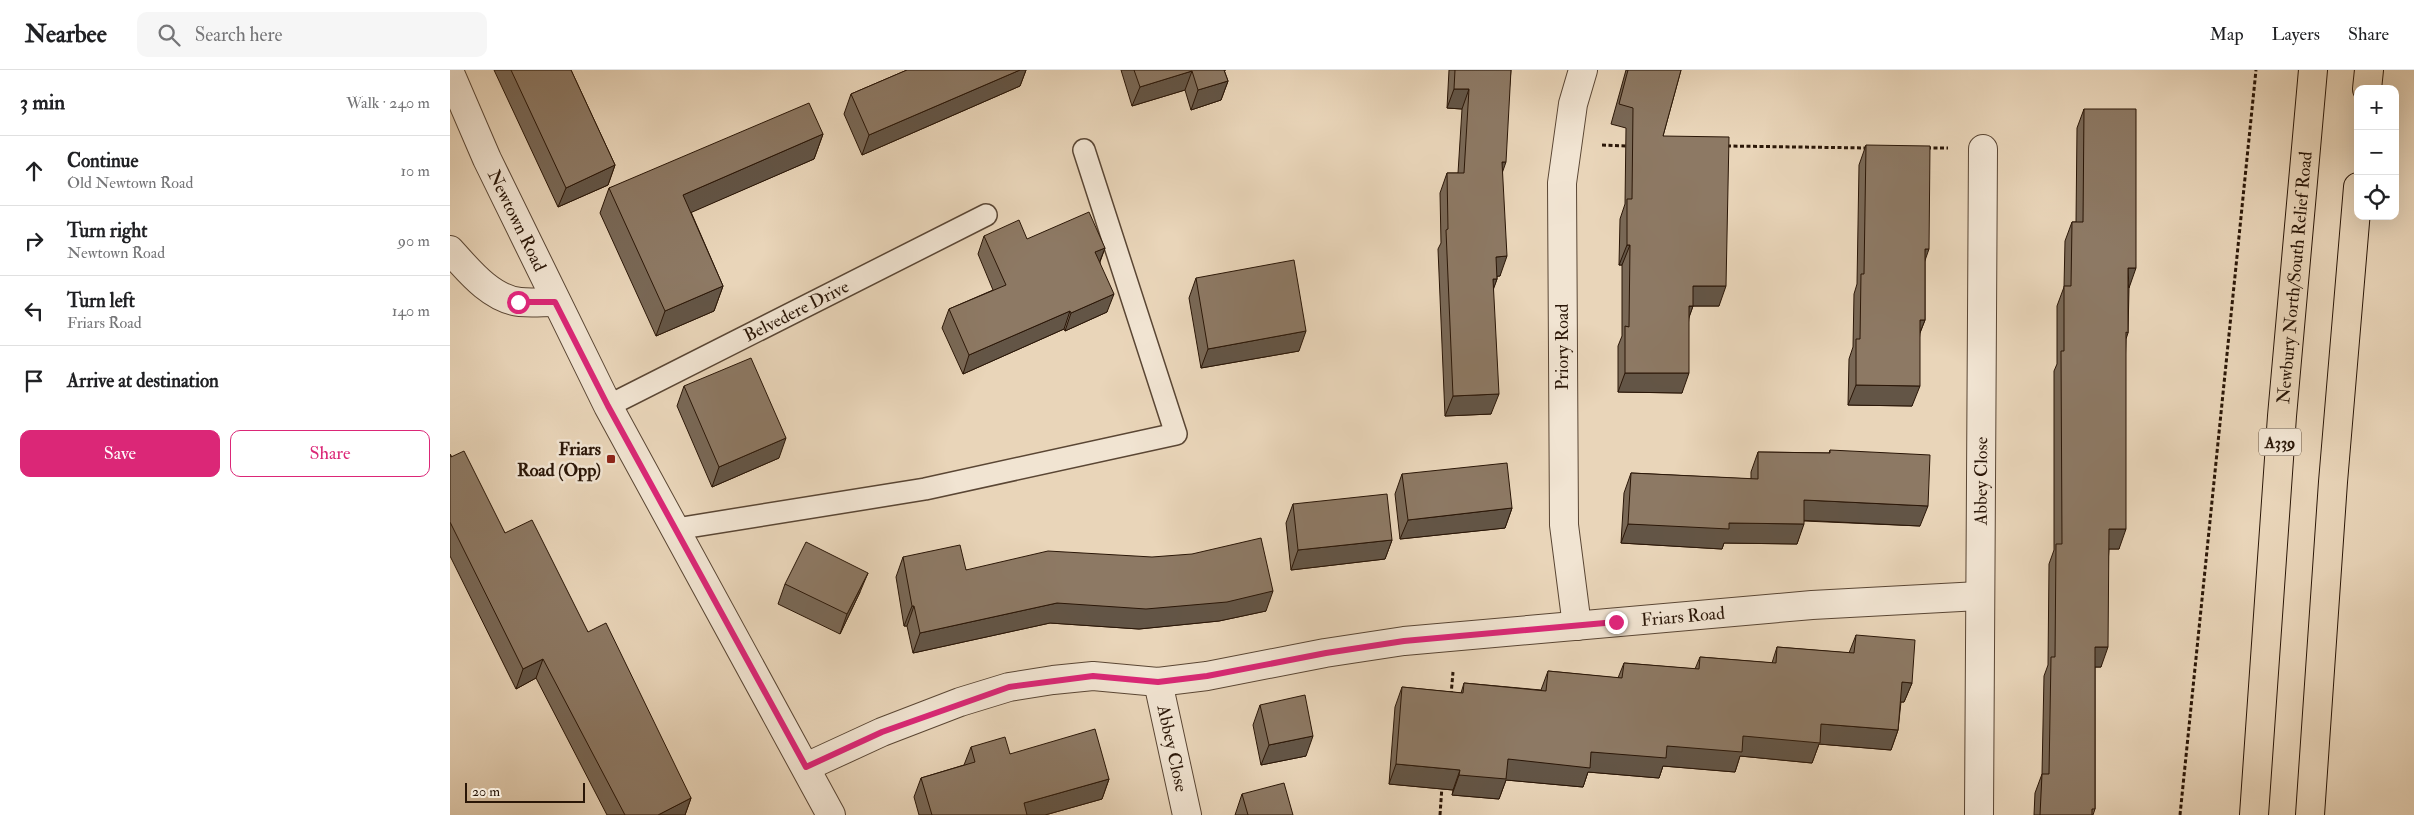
<!DOCTYPE html>
<meta charset="utf-8">
<style>
body{margin:0;font-family:"IM FELL Double Pica",serif;background:#f6f6f6;color:#202124}
.controls{position:absolute;right:15px;top:15px;display:grid;overflow:hidden;border-radius:10px;box-shadow:0 5px 20px #0002}
.controls button{width:45px;height:45px;display:grid;place-items:center;padding:0;border:0;border-bottom:1px solid #e0e0e0;background:#fff;color:#202124;font:25px sans-serif}
.scale{position:absolute;left:15px;bottom:12px;width:120px;box-sizing:border-box;padding-left:5px;border:2px solid #2a1607;border-top:0;font-size:14px;line-height:18px;white-space:nowrap;color:#2a1607;-webkit-text-stroke:4px #f1e4d2;paint-order:stroke}
.stop{position:absolute;width:15px;height:15px;margin:-11px;border:4px solid #db2777;border-radius:50%;background:#fff}
.stop.end{background:#db2777;border-color:#fff;box-shadow:0 1px 5px #0008}
.list{margin:0;padding:0;list-style:none}
h2{display:flex;justify-content:space-between;align-items:center;height:65px;margin:0;padding:0 20px;font-size:21px}
h2 small{font-size:16px;font-weight:400;color:#757577}
.list li{display:grid;grid-template-columns:32px 1fr auto;gap:15px;align-items:center;box-sizing:border-box;height:70px;padding:0 20px;border-top:1px solid #e0e0e0}
.list b{display:block;font-size:19px;white-space:nowrap}
.list p{margin:0;font-size:16px;white-space:nowrap;color:#757577}
.list em{font-size:16px;font-style:normal;color:#757577}
.actions{display:flex;gap:10px;padding:15px 20px}
.actions a{flex:1;padding:11px 0;border:1px solid #db2777;border-radius:10px;text-align:center;font-size:18px;color:#db2777}
.actions .main{background:#db2777;color:#fff}
.icon{flex:none;width:28px;height:28px;fill:none;stroke:currentColor;stroke-width:2;stroke-linecap:round;stroke-linejoin:round}
.map{position:relative;flex:none;width:1964px;height:745px;overflow:hidden}
header{display:flex;align-items:center;gap:30px;box-sizing:border-box;height:70px;padding:0 25px;background:#fff;border-bottom:1px solid #e0e0e0}
header strong{font-size:24px}
nav{display:flex;gap:28px;margin-inline-start:auto;font-size:18px}
.search{width:350px;height:45px;background:#f6f6f6;display:flex;align-items:center;gap:12px;box-sizing:border-box;padding:0 18px;border-radius:10px;color:#757577;font-size:19px}
main{display:flex}
aside{flex:1;background:#fff}
.map>svg:first-child{display:block}
.lines{fill:none;stroke-linecap:round;stroke-linejoin:round}
.lane-casing{stroke:#5a4634;stroke-width:24}
.street-casing{stroke:#5a4634;stroke-width:30}
.highway-casing{stroke:#2a1607;stroke-width:30}
.path{stroke:#2a1607;stroke-width:3;stroke-dasharray:4 2.5;stroke-linecap:butt}
.lane{stroke:#f1e4d2;stroke-width:21}
.street{stroke:#f1e4d2;stroke-width:28}
.highway{stroke:#e9d5b9;stroke-width:28}
.wall{fill:#796856;stroke:#2a1607}
.shaded-wall{fill:#635546;stroke:#2a1607}
.building{fill:#8d7964;stroke:#2a1607}
.route{stroke:#db2777;stroke-width:6}
.poi-dot{fill:#8f2418;stroke:#f1e4d2;stroke-width:2}
.labels{text-anchor:middle;stroke-width:5;stroke-linejoin:round;paint-order:stroke}
.shield{fill:#f1e4d2;stroke:#665444;stroke-width:1}
.shield-label{font-size:16px;font-weight:bold;fill:#2a1607}
.street-label{font-size:18px;fill:#2a1607;stroke:#f1e4d2}
.poi-label{font-size:18px;font-weight:bold;fill:#2a1607;stroke:#f1e4d2;text-anchor:end}
</style>
<header>
<strong>Nearbee</strong>
<div class="search"><svg class="icon" aria-label="search" viewBox="0 0 24 24"><circle cx="10" cy="10" r="6"/><path d="M15 15l6 6"/></svg>Search here</div>
<nav><a>Map</a><a>Layers</a><a>Share</a></nav>
</header>
<main>
<aside>
<h2>3 min<small>Walk · 240 m</small></h2>
<ul class="list">
<li><svg class="icon" aria-label="ahead" viewBox="0 0 24 24"><path d="M12 20V5M6 11l6-6 6 6"/></svg><div><b>Continue</b><p>Old Newtown Road</p></div><em>10 m</em></li>
<li><svg class="icon" aria-label="right" viewBox="0 0 24 24"><path d="M7 20v-9h11M14 6l5 5-5 5"/></svg><div><b>Turn right</b><p>Newtown Road</p></div><em>90 m</em></li>
<li><svg class="icon" aria-label="left" viewBox="0 0 24 24"><path d="M17 20v-9H6M10 6l-5 5 5 5"/></svg><div><b>Turn left</b><p>Friars Road</p></div><em>140 m</em></li>
<li><svg class="icon" aria-label="arrive" viewBox="0 0 24 24"><path d="M6 21V4h12l-3 4 3 4H6"/></svg><div><b>Arrive at destination</b></div></li>
</ul>
<div class="actions"><a class="main">Save</a><a>Share</a></div>
</aside>
<div class="map">
<svg width="1964" height="745" viewBox="0 0 1964 745">
<rect width="100%" height="100%" fill="#e9d5b9"/>
<filter id="stains"><feTurbulence type="fractalNoise" baseFrequency=".004" numOctaves="4"/><feColorMatrix values="0 0 0 0 .2 0 0 0 0 .09 0 0 0 0 .02 0 0 0 .5 -.17"/></filter>
<radialGradient id="worn" r=".72"><stop offset=".6" stop-color="#630" stop-opacity="0"/><stop offset="1" stop-color="#630" stop-opacity=".3"/></radialGradient>
<g class="lines">
<g class="lane-casing">
<g id="lane">
<path id="s1" d="M 158,336 L 536,145"/>
<path d="M 226,459 L 475,419 L 726,364 L 634,80"/>
</g>
</g>
<g class="street-casing">
<g id="street">
<path id="s2" d="M 0,3 L 37,89 L 158,336 L 381,745"/>
<path d="M 0,180 C 18,200 41,229 70,232 C 81,233 93,232 105,232"/>
<path d="M 1127,556 L 1114,455 L 1112,113 L 1123,34 L 1133,0"/>
<path id="s3" d="M 708,612 L 737,745"/>
<path id="s4" d="M 356,697 L 432,662 L 510,632 L 559,617 L 603,610 L 643,606 L 708,612 L 757,606 L 875,583 L 954,571 L 1362,535 L 1529,526"/>
<path id="s5" d="M 1529,745 L 1533,79"/>
</g>
</g>
<g class="highway-casing">
<g id="highway">
<path d="M 1917,19 L 1919,0"/>
<path id="s6" d="M 1804,745 L 1832,346 L 1863,0"/>
<path d="M 1860,745 L 1883,412 L 1908,117"/>
</g>
</g>
<path class="path" d="M 1152,75 L 1178,76
M 1277,76 L 1418,78
M 1477,78 L 1498,78
M 1001,625 L 1003,602
M 990,745 L 992,716
M 1730,745 L 1806,0"/>
<use href="#lane" class="lane"/>
<use href="#street" class="street"/>
<use href="#highway" class="highway"/>
</g>
<path class="wall" d="M 44,0 L 121,0 L 165,95 L 158,115 L 108,137 Z
M 457,0 L 576,0 L 570,16 L 412,85 L 394,44 L 401,24 Z
M 671,0 L 776,0 L 774,0 L 778,11 L 771,30 L 741,40 L 735,20 L 682,36 Z
M 999,0 L 1061,0 L 1052,103 L 1050,206 L 1047,206 L 1047,209 L 1043,219 L 1041,344 L 995,346 L 988,179 L 991,173 L 990,123 L 997,103 L 1008,103 L 1012,39 L 997,38 Z
M 1176,0 L 1231,0 L 1213,66 L 1269,236 L 1243,236 L 1239,247 L 1232,323 L 1168,322 L 1168,276 L 1172,266 L 1172,195 L 1169,195 L 1170,149 L 1175,134 L 1176,58 L 1161,54 Z
M 1634,39 L 1679,218 L 1678,263 L 1676,269 L 1669,479 L 1659,479 L 1651,597 L 1645,597 L 1645,739 L 1643,745 L 1584,745 L 1585,723 L 1592,704 L 1594,606 L 1598,595 L 1599,494 L 1604,480 L 1604,301 L 1607,294 L 1607,236 L 1614,217 L 1615,171 L 1622,152 L 1626,152 L 1627,58 Z
M 373,64 L 364,89 L 241,142 L 273,216 L 264,241 L 206,266 L 150,143 L 159,118 Z
M 1416,75 L 1475,189 L 1475,250 L 1470,263 L 1462,336 L 1398,335 L 1399,289 L 1403,277 L 1404,224 L 1407,214 L 1409,95 Z
M 534,166 L 655,178 L 650,192 L 657,242 L 615,261 L 614,259 L 513,304 L 492,258 L 499,239 L 543,220 L 528,184 Z
M 746,208 L 849,281 L 751,298 L 739,228 Z
M 234,316 L 329,388 L 262,417 L 227,336 Z
M 1380,380 L 1470,456 L 1354,451 L 1347,474 L 1274,473 L 1272,479 L 1171,473 L 1174,423 L 1181,403 L 1301,409 L 1301,402 L 1308,382 L 1379,383 Z
M 0,384 L 55,463 L 138,562 L 241,728 L 235,745 L 157,745 L 86,608 L 66,619 L 0,486 Z
M 952,404 L 1062,438 L 1055,458 L 950,469 L 945,424 Z
M 843,434 L 942,470 L 935,489 L 841,500 L 836,453 Z
M 453,487 L 516,500 L 816,541 L 769,551 L 689,559 L 600,553 L 463,583 L 457,556 L 454,556 L 446,507 Z
M 335,514 L 410,522 L 390,564 L 328,534 Z
M 1406,565 L 1462,613 L 1454,632 L 1451,632 L 1448,660 L 1441,680 L 1369,674 L 1362,693 L 1290,686 L 1285,702 L 1213,696 L 1209,708 L 1138,702 L 1133,717 L 1056,710 L 1049,729 L 1002,725 L 1003,720 L 939,714 L 945,637 L 952,617 L 1011,623 L 1014,613 L 1091,620 L 1098,601 L 1168,608 L 1174,593 L 1245,599 L 1250,587 L 1322,593 L 1327,577 L 1399,583 Z
M 810,635 L 856,686 L 811,695 L 803,655 Z
M 521,677 L 560,684 L 659,709 L 652,729 L 595,745 L 469,745 L 464,727 L 471,708 L 514,695 Z
M 792,724 L 843,745 L 785,745 Z"/>
<path class="shaded-wall" d="M 570,0 L 576,0 L 570,16 L 412,85 L 419,65 Z
M 742,1 L 735,20 L 682,36 L 690,17 Z
M 778,11 L 771,30 L 741,40 L 748,20 Z
M 1004,19 L 1019,19 L 1012,39 L 997,38 Z
M 373,64 L 364,89 L 224,150 L 233,125 Z
M 1052,92 L 1056,92 L 1049,112 Z
M 165,95 L 158,115 L 108,137 L 116,118 Z
M 1177,175 L 1180,175 L 1172,195 L 1169,195 Z
M 655,178 L 648,196 L 645,182 Z
M 1475,179 L 1479,179 L 1472,199 Z
M 1057,186 L 1050,206 L 1039,207 L 1046,187 Z
M 1678,198 L 1686,198 L 1679,218 Z
M 1043,209 L 1047,209 L 1040,229 Z
M 273,216 L 264,241 L 206,266 L 215,241 Z
M 1243,216 L 1276,216 L 1269,236 L 1236,236 Z
M 664,224 L 657,242 L 615,261 L 621,243 Z
M 1239,236 L 1243,236 L 1236,256 Z
M 620,241 L 614,259 L 513,304 L 519,285 Z
M 1470,250 L 1475,250 L 1467,270 Z
M 856,261 L 849,281 L 751,298 L 758,279 Z
M 1175,303 L 1239,303 L 1232,323 L 1168,322 Z
M 1406,315 L 1470,316 L 1462,336 L 1398,335 Z
M 1049,324 L 1041,344 L 995,346 L 1003,326 Z
M 336,368 L 329,388 L 262,417 L 269,397 Z
M 1354,430 L 1478,436 L 1470,456 L 1347,450 Z
M 1062,438 L 1055,458 L 950,469 L 958,450 Z
M 1279,453 L 1354,454 L 1347,474 L 1274,473 L 1272,479 L 1171,473 L 1178,454 Z
M 1659,459 L 1676,459 L 1669,479 L 1652,479 Z
M 942,470 L 935,489 L 841,500 L 848,480 Z
M 418,503 L 410,522 L 390,564 L 397,544 Z
M 823,521 L 816,541 L 769,551 L 689,559 L 600,553 L 463,583 L 470,563 L 607,533 Z
M 462,536 L 464,536 L 457,556 L 454,556 Z
M 1645,577 L 1658,577 L 1651,597 L 1638,597 Z
M 93,589 L 86,608 L 66,619 L 73,599 Z
M 1452,612 L 1462,613 L 1454,632 L 1445,632 Z
M 1371,654 L 1448,660 L 1441,680 L 1369,674 L 1362,693 L 1290,686 L 1285,702 L 1213,696 L 1209,708 L 1138,702 L 1133,717 L 1056,710 L 1049,729 L 1002,725 L 1009,705 L 1058,689 L 1217,676 L 1293,666 Z
M 863,666 L 856,686 L 811,695 L 819,675 Z
M 946,694 L 1010,700 L 1003,720 L 939,714 Z
M 659,709 L 652,729 L 595,745 L 570,745 L 574,733 Z
M 241,728 L 235,745 L 208,745 Z"/>
<path class="building" d="M 61,0 L 121,0 L 165,95 L 116,118 Z
M 457,0 L 570,0 L 419,65 L 401,24 Z
M 684,0 L 774,0 L 778,11 L 748,20 L 742,1 L 690,17 Z
M 1005,0 L 1061,0 L 1056,92 L 1052,92 L 1057,186 L 1046,187 L 1047,209 L 1043,209 L 1049,324 L 1003,326 L 996,160 L 998,159 L 997,103 L 1014,103 L 1019,19 L 1004,19 Z
M 1178,0 L 1231,0 L 1213,66 L 1279,67 L 1276,216 L 1243,216 L 1243,236 L 1239,236 L 1239,303 L 1175,303 L 1175,256 L 1179,257 L 1180,175 L 1177,175 L 1177,129 L 1182,129 L 1183,38 L 1169,34 Z
M 359,33 L 373,64 L 233,125 L 273,216 L 215,241 L 159,118 Z
M 1634,39 L 1686,39 L 1686,198 L 1678,198 L 1678,263 L 1676,262 L 1676,459 L 1659,459 L 1658,577 L 1645,577 L 1645,739 L 1642,739 L 1642,745 L 1590,745 L 1592,704 L 1599,704 L 1601,587 L 1605,587 L 1606,474 L 1612,474 L 1611,281 L 1614,281 L 1614,216 L 1621,216 L 1622,152 L 1633,152 Z
M 1416,75 L 1480,76 L 1479,179 L 1475,179 L 1475,250 L 1470,250 L 1470,316 L 1406,315 L 1406,269 L 1410,269 L 1411,204 L 1414,204 Z
M 639,142 L 655,178 L 645,182 L 664,224 L 621,243 L 620,241 L 519,285 L 499,239 L 556,215 L 534,166 L 569,150 L 577,169 Z
M 844,190 L 856,261 L 758,279 L 746,208 Z
M 301,288 L 336,368 L 269,397 L 234,316 Z
M 1380,380 L 1480,385 L 1478,436 L 1354,430 L 1354,454 L 1279,453 L 1279,459 L 1178,454 L 1181,403 L 1308,409 L 1308,382 L 1380,383 Z
M 14,381 L 55,463 L 82,450 L 138,562 L 156,553 L 241,728 L 208,745 L 175,745 L 93,589 L 73,599 L 0,452 L 0,384 L 1,387 Z
M 1057,393 L 1062,438 L 958,450 L 952,404 Z
M 937,424 L 942,470 L 848,480 L 843,434 Z
M 811,468 L 823,521 L 777,532 L 696,539 L 607,533 L 470,563 L 464,536 L 462,536 L 453,487 L 510,475 L 516,500 L 598,481 L 702,487 L 742,484 Z
M 356,472 L 418,503 L 397,544 L 335,514 Z
M 1406,565 L 1465,570 L 1462,613 L 1452,612 L 1448,660 L 1371,654 L 1370,673 L 1293,666 L 1292,682 L 1217,676 L 1216,688 L 1141,682 L 1140,698 L 1058,689 L 1056,709 L 1009,705 L 1010,700 L 946,694 L 952,617 L 1013,623 L 1014,613 L 1096,621 L 1098,601 L 1172,608 L 1174,593 L 1249,599 L 1250,587 L 1326,593 L 1327,577 L 1404,583 Z
M 855,625 L 863,666 L 819,675 L 810,635 Z
M 645,659 L 659,709 L 574,733 L 577,745 L 482,745 L 471,708 L 525,692 L 521,677 L 555,667 L 560,684 Z
M 834,713 L 843,745 L 798,745 L 792,724 Z"/>
<g class="lines">
<path class="route" d="M 68,232 L 105,232 L 158,336 L 356,697 L 432,662 L 559,617 L 643,606 L 708,612 L 757,606 L 876,583 L 954,571 L 1166,552"/>
</g>
<rect class="poi-dot" x="156" y="384" width="10" height="10" rx="2.5"/>
<g class="labels">
<rect class="shield" x="1809" y="358.5" width="42" height="27" rx="4"/>
<g class="shield-label">
<text x="1830" y="378">A339</text>
</g>
<g class="street-label">
<text dy="6" stroke="none"><textPath href="#s2" startOffset="162">Newtown Road</textPath></text>
<text dy="6" stroke="none"><textPath href="#s6" startOffset="539">Newbury North/South Relief Road</textPath></text>
<text dy="6" stroke="none"><textPath href="#s1" startOffset="211">Belvedere Drive</textPath></text>
<text transform="translate(1112 277) rotate(-90)" y="6">Priory Road</text>
<text dy="6" stroke="none"><textPath href="#s5" startOffset="334">Abbey Close</textPath></text>
<text dy="6" stroke="none"><textPath href="#s4" startOffset="898">Friars Road</textPath></text>
<text dy="6" stroke="none"><textPath href="#s3" startOffset="68">Abbey Close</textPath></text>
</g>
<g class="poi-label">
<text x="151" y="385">Friars<tspan x="151" dy="21">Road (Opp)</tspan></text>
</g>
</g>
<rect width="100%" height="100%" filter="url(#stains)"/>
<rect width="100%" height="100%" fill="url(#worn)"/>
</svg>
<div class="controls">
<button>+</button>
<button>−</button>
<button><svg class="icon" aria-label="locate" viewBox="0 0 24 24"><circle cx="12" cy="12" r="6"/><path d="M12 2v4M12 18v4M2 12h4M18 12h4"/></svg></button>
</div>
<div class="scale">20 m</div>
<div class="stop" style="left:68px;top:232px"></div>
<div class="stop end" style="left:1166px;top:552px"></div>
</div>
</main>
